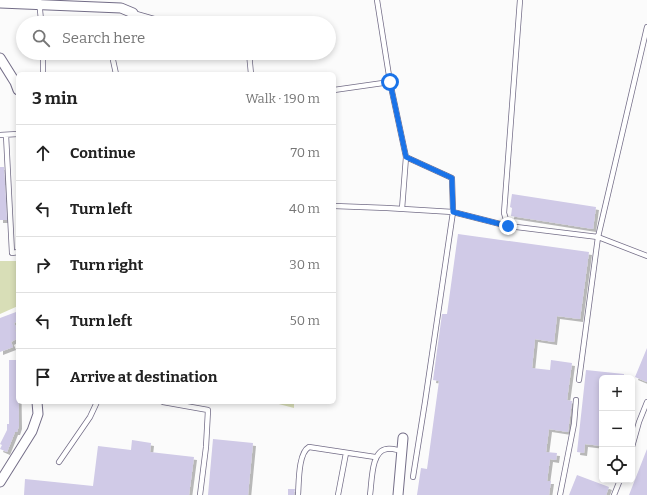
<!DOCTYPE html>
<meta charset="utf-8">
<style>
body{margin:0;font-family:Bitter,serif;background:#f6f6f6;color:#222}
.controls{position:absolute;right:12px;bottom:12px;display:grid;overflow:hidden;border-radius:6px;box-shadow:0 2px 6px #0003}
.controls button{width:36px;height:36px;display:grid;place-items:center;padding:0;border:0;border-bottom:1px solid #e0e0e0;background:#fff;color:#222;font:20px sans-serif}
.stop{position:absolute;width:12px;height:12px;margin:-9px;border:3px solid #1a73e8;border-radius:50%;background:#fff}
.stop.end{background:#1a73e8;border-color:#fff;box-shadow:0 1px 4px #0008}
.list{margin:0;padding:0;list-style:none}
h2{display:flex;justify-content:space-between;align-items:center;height:52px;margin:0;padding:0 16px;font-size:17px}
h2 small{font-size:13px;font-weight:400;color:#767676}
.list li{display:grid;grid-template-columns:26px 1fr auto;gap:12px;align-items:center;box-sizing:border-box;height:56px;padding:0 16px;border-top:1px solid #e0e0e0}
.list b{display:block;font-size:15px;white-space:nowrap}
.list em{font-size:13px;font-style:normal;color:#767676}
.icon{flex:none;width:22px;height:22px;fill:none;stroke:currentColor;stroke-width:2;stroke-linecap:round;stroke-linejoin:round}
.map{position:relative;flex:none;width:647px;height:495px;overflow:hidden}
.search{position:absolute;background:#fff;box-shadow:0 2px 6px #0003;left:16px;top:16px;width:320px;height:44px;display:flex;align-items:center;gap:10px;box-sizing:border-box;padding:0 14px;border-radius:22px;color:#767676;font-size:15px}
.panel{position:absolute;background:#fff;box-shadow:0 2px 6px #0003;left:16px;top:72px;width:320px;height:332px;border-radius:6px}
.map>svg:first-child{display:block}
.green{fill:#d8deb7}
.building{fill:#d0cae7;filter:url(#shadow)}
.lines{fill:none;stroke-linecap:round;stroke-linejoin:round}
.lane-casing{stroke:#736d87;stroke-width:6}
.street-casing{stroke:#736d87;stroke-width:11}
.lane{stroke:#fff;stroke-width:4.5}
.street{stroke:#fff;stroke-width:9}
.route{stroke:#1a73e8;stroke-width:5}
</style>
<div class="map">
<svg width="647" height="495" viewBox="0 0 647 495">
<defs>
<filter id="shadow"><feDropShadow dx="3" dy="3" stdDeviation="0" flood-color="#0004"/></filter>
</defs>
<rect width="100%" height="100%" fill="#fbfbfb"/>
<path class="green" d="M 0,261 L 16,261 L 18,306 L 0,314 Z
M 271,402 L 294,402 L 294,408 Z"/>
<path class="building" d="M 0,167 L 4,167 L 7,220 L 0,220 Z
M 512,194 L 596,207 L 593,229 L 511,216 L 512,208 L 510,207 Z
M 458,234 L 589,252 L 580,319 L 557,316 L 554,342 L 535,339 L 532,368 L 550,370 L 551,360 L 572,363 L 567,400 L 572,401 L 568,432 L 549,429 L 546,452 L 557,453 L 556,460 L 550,459 L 547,481 L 551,481 L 549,495 L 417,495 L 421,468 L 427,469 L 439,381 L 433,380 L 442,314 L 447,314 Z
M 16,312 L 18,321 L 14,323 L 17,329 L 15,330 L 18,338 L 11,342 L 13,347 L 0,352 L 0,318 Z
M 647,348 L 647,382 L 635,377 Z
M 9,360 L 18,360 L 19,426 L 17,432 L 15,432 L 7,452 L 0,449 L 2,445 L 0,444 L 7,430 L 7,424 L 9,424 Z
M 586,370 L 624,374 L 624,378 L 602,378 L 602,446 L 585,444 L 584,453 L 577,452 Z
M 213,439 L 253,443 L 248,495 L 208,495 Z
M 132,440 L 151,443 L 150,452 L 194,457 L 189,495 L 24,495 L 25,479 L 93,486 L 98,446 L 131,450 Z
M 647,449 L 647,495 L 629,495 Z
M 577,475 L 609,487 L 606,495 L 569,495 Z
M 288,489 L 295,489 L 294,495 L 288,495 Z"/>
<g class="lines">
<g class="lane-casing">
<path id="lane" d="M 39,0 L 41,20 L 43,22 L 50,23
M 377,0 L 390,82 L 406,157 L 402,209
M 520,0 L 504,213 L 508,226 L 598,237 L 647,256
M 133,13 L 161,21
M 156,23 L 169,20 L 186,23
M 43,53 L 43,74
M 113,53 L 113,60 L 116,74
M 249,53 L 251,74
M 334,90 L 390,82
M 0,135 L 18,134
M 6,135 L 12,253 L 18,252
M 406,157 L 452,178 L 453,212 L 425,402 L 413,477
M 334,206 L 387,208 L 453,212 L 508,226
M 579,380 L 598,237 L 647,27
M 163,402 L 208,410 L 206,447 L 200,495
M 632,447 L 639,422 L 647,402
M 59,462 L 90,417 L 97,402
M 298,495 C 299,483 298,453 309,447 L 375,457
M 338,495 L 346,453
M 370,495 C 372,482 371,450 387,449 C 391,448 397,450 402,451
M 560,495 L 574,424 L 576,400
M 614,495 L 620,480"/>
</g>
<g class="street-casing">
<path id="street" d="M 0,3 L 121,8 L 133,13
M 0,58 L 15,82 L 18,90
M 0,482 L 32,431 L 38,414 L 37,402
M 398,495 L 403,438"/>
</g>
<use href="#lane" class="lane"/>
<use href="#street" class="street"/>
</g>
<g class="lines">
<path class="route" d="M 390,82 L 406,157 L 452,178 L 453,212 L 508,226"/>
</g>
</svg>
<div class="controls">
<button>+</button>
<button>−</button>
<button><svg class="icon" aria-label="locate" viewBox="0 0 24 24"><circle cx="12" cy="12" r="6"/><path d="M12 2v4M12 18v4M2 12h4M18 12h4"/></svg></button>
</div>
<div class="stop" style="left:390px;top:82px"></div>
<div class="stop end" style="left:508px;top:226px"></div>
<div class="search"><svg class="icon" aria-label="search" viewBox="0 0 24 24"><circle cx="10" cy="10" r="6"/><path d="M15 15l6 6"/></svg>Search here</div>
<section class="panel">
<h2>3 min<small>Walk · 190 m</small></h2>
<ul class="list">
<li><svg class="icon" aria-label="ahead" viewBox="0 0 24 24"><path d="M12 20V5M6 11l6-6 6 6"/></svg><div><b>Continue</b></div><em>70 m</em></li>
<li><svg class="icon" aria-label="left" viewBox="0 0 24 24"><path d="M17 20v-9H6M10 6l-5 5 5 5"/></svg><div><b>Turn left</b></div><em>40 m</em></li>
<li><svg class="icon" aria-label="right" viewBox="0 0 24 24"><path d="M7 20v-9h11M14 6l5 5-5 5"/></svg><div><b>Turn right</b></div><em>30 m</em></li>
<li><svg class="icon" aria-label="left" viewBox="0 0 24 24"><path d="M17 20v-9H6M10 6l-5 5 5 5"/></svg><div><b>Turn left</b></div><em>50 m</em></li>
<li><svg class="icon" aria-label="arrive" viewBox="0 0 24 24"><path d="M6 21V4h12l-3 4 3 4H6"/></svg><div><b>Arrive at destination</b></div></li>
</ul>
</section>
</div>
